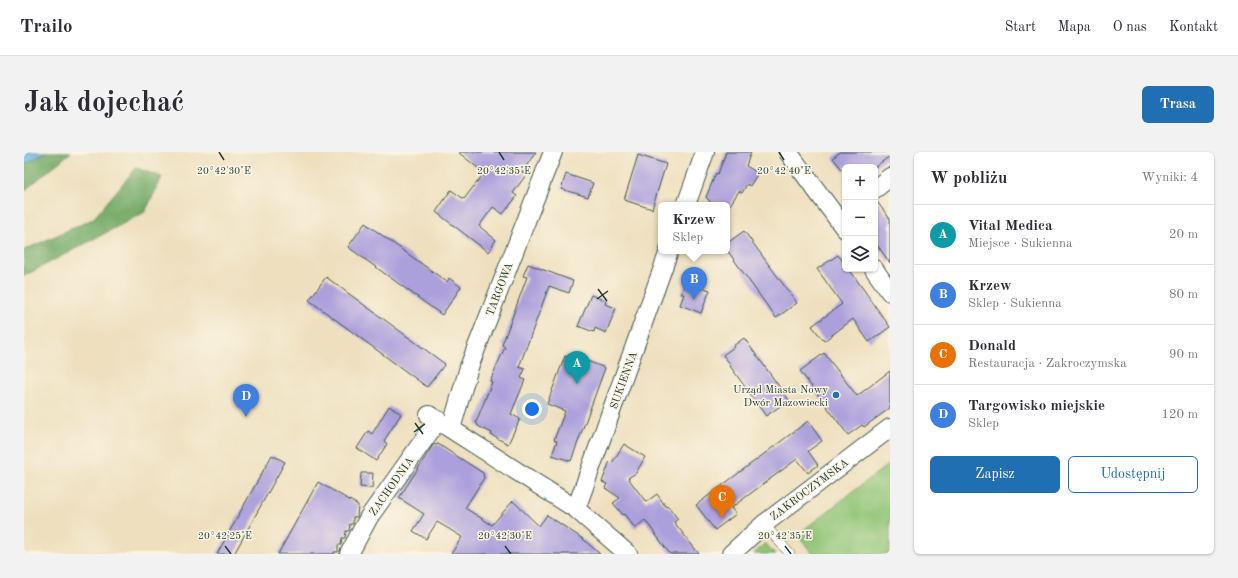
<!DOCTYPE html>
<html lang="pl">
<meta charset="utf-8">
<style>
body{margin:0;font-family:"Old Standard TT",serif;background:#f2f2f3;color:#2b2b33}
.controls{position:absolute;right:12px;top:12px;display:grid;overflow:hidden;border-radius:6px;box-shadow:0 1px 3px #0004}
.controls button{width:36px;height:36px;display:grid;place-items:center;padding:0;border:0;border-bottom:1px solid #e1e1e2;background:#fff;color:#2b2b33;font:20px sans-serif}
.you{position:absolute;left:508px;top:257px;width:14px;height:14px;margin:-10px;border:3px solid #fff;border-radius:50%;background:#1a73e8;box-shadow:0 0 0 6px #1a73e833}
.badge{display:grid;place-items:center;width:26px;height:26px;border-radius:50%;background:#1f6fb2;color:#fff;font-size:13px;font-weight:700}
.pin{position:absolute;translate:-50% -33px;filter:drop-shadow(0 1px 2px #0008)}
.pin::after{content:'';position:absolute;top:21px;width:14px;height:12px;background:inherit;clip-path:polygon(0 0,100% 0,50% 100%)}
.popup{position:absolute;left:634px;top:50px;width:72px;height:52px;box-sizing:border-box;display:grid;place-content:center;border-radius:6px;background:#fff;filter:drop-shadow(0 1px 3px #0005);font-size:13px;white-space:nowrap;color:#7c7c81}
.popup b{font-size:15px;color:#2b2b33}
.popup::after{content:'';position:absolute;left:50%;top:100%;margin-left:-8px;border:8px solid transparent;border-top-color:#fff}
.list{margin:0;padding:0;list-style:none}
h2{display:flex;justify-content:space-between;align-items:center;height:52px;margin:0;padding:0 16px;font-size:17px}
h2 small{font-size:13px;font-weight:400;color:#7c7c81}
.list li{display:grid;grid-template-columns:26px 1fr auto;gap:12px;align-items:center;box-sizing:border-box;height:60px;padding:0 16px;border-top:1px solid #e1e1e2}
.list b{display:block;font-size:15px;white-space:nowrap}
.list p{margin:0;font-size:13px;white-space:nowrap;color:#7c7c81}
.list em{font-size:13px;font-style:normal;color:#7c7c81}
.actions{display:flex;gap:8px;padding:12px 16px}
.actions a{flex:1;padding:9px 0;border:1px solid #1f6fb2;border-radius:6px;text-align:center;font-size:14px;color:#1f6fb2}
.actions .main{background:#1f6fb2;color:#fff}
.icon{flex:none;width:22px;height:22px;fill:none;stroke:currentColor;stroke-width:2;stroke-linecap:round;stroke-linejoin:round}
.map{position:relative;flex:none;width:866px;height:402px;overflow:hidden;border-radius:6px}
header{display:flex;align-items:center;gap:24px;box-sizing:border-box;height:56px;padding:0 20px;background:#fff;border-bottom:1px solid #e1e1e2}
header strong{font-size:19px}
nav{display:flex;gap:22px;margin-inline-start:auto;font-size:14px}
.intro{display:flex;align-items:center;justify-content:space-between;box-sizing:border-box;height:96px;padding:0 24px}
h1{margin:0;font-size:28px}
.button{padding:10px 18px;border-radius:6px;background:#1f6fb2;color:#fff;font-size:14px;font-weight:700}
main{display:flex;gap:24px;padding:0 24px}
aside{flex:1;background:#fff;border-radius:6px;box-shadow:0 1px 3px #0004}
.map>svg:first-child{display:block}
.green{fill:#90c476;stroke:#588055}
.forest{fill:#74aa67;stroke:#4a744e}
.water{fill:#69b4e2;stroke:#44788b}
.building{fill:#ab9fdc}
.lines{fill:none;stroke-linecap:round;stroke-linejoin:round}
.service-casing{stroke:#3e5549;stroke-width:10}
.minor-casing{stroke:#3e5549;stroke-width:20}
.service{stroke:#fff;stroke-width:9}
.minor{stroke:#fff;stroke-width:18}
.ticks{fill:none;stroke:#1f3d34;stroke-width:1.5}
.poi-dot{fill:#1f6fb2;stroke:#fcf5e5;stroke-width:1.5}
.labels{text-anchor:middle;stroke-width:3;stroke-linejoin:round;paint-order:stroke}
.street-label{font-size:11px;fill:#1f3d34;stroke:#fcf5e5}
.poi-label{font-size:11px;fill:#1f3d34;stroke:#fcf5e5;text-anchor:end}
.ticks-label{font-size:10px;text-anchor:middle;fill:#1f3d34;stroke:#fcf5e5;stroke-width:3;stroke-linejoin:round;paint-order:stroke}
</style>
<header>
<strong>Trailo</strong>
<nav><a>Start</a><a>Mapa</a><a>O nas</a><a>Kontakt</a></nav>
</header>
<div class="intro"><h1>Jak dojechać</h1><a class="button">Trasa</a></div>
<main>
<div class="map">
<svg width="866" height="402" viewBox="0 0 866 402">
<rect width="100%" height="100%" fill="#fcf5e5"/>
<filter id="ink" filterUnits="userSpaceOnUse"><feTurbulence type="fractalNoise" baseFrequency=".025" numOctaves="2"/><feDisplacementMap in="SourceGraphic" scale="8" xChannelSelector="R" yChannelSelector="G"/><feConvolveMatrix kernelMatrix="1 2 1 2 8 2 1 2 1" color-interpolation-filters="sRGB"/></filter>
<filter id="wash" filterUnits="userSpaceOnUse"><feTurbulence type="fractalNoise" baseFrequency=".012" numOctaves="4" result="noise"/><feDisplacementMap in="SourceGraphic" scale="16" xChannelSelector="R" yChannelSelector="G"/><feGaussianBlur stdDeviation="0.9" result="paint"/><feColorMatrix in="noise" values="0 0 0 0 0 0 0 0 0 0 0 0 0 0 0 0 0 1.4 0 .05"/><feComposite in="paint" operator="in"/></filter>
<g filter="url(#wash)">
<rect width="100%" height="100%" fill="#eee0bf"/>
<path class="green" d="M 866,311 L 866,402 L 789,402 L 773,383 Z
M 741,391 L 751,402 L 730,402 Z"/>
<path class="forest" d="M 22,0 L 47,0 L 0,39 L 0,13 Z
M 112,16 L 138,25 L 121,60 L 0,124 L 0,98 L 69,67 Z"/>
<path class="water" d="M 0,0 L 22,0 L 0,13 Z"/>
<g id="blocks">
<path class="building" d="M 434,0 L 512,0 L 498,20 L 502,23 L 489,41 L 493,44 L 479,62 L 469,55 L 455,74 L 472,88 L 464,100 L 412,60 L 427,38 L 440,47 L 460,21 Z
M 702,0 L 727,0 L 722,14 L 734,21 L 726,34 L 723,32 L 718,41 L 715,39 L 706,53 L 689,53 L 682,45 L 692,21 L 694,22 Z
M 816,0 L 866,0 L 866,4 L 851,15 L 821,15 L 820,20 L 809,6 Z
M 614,3 L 642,12 L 628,57 L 600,48 Z
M 542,22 L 569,31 L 564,45 L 537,37 Z
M 851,47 L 866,67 L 866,111 L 851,90 Z
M 341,71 L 423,130 L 425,126 L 437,135 L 418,163 L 324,95 Z
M 720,79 L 773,151 L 752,166 L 703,98 L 703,91 Z
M 814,103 L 821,112 L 821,117 L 825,117 L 866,175 L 845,190 L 829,167 L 800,189 L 788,174 L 818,152 L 793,117 Z
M 504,112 L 549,129 L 545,141 L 525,134 L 495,215 L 501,217 L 497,226 L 501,228 L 487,262 L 496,267 L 484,292 L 467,283 L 468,281 L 454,274 L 452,270 L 468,230 L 466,229 L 481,195 L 478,193 L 503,125 L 499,124 Z
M 302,125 L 421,212 L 403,235 L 285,148 Z
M 662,130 L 686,138 L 677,161 L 656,153 L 660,142 L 657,142 Z
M 567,143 L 582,149 L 581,152 L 592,156 L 582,181 L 571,176 L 570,180 L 554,174 Z
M 720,186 L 765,248 L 742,264 L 706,214 L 707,213 L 699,203 L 710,195 L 709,194 Z
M 800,201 L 833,244 L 866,219 L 866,256 L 840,275 L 838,273 L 824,283 L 776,219 Z
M 541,204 L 555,209 L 558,207 L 581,216 L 547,309 L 528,303 L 533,289 L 530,288 L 541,259 L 523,252 Z
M 365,254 L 377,262 L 360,289 L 363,292 L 352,309 L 333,296 L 344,279 L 348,282 Z
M 784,269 L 798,289 L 784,299 L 794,313 L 784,321 L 773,307 L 707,356 L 712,362 L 691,378 L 672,353 Z
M 414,292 L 459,321 L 460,326 L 441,356 L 468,373 L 489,349 L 515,374 L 523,363 L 559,387 L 576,402 L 427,402 L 438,385 L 425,377 L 413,370 L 402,387 L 389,379 L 400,362 L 375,346 L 409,293 Z
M 600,292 L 621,305 L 612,321 L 604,326 L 622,350 L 633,342 L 642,355 L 644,354 L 654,367 L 650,370 L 675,402 L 646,402 L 621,368 L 611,376 L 600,362 L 599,363 L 589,351 L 596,346 L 581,336 L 583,332 L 578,330 L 586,309 L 588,311 Z
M 248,303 L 261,310 L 210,402 L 193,402 Z
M 337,321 L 349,321 L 348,336 L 336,335 Z
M 294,330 L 334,353 L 333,365 L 329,365 L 329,372 L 326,372 L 325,379 L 322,379 L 321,386 L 318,386 L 317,393 L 314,393 L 314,400 L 310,400 L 310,402 L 254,402 Z"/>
</g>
</g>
<g filter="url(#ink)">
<use href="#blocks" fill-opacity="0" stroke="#3e5549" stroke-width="1"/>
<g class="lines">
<g class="service-casing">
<path id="service" d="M 740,372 L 766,402"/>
</g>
<g class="minor-casing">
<path id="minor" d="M 764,0 L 821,77
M 851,37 L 866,25
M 662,53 L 681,0
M 850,117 L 866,140
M 405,263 L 552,357 L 604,402
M 427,277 L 445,215 L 529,0
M 552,357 L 645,99
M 325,402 L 345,365 L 414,268
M 707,402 L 740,372 L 866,276"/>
</g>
<use href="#service" class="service"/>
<use href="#minor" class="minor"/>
</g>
</g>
<path class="ticks" d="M 195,0 L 200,8M 475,0 L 480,8M 755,0 L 760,8M 574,137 L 583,149M 573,147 L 584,139M 391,271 L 399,282M 390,280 L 401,272M 201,394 L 207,402M 481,394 L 487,402M 761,394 L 767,402"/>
<circle class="poi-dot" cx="812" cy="243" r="4"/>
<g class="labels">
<g class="street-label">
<text transform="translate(475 137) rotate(-69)" y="4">TARGOWA</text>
<text transform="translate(599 228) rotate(-70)" y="4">SUKIENNA</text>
<text transform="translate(367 334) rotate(-55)" y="4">ZACHODNIA</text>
<text transform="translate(785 337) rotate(-37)" y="4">ZAKROCZYMSKA</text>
</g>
<g class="poi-label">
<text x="804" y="241">Urząd Miasta Nowy<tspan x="804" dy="13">Dwór Mazowiecki</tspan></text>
</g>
</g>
<g class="ticks-label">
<text x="200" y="22">20°42'30"E</text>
<text x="480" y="22">20°42'35"E</text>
<text x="760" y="22">20°42'40"E</text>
<text x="201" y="387">20°42'25"E</text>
<text x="481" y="387">20°42'30"E</text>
<text x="761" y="387">20°42'35"E</text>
</g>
</svg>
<div class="controls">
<button>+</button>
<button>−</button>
<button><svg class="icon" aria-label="layers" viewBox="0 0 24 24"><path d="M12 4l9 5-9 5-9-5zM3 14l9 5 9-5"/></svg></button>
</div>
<div class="you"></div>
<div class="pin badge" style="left:553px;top:232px;background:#0f9aa8">A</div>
<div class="pin badge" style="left:670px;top:148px;background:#3f7fe0">B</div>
<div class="popup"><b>Krzew</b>Sklep</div>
<div class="pin badge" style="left:698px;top:366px;background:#e8710a">C</div>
<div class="pin badge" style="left:222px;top:265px;background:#3f7fe0">D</div>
</div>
<aside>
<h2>W pobliżu<small>Wyniki: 4</small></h2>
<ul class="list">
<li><span class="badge" style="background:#0f9aa8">A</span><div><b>Vital Medica</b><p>Miejsce · Sukienna</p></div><em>20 m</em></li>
<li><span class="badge" style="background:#3f7fe0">B</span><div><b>Krzew</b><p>Sklep · Sukienna</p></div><em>80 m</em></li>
<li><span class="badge" style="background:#e8710a">C</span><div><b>Donald</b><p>Restauracja · Zakroczymska</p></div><em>90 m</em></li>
<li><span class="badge" style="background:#3f7fe0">D</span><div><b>Targowisko miejskie</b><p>Sklep</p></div><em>120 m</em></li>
</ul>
<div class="actions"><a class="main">Zapisz</a><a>Udostępnij</a></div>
</aside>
</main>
